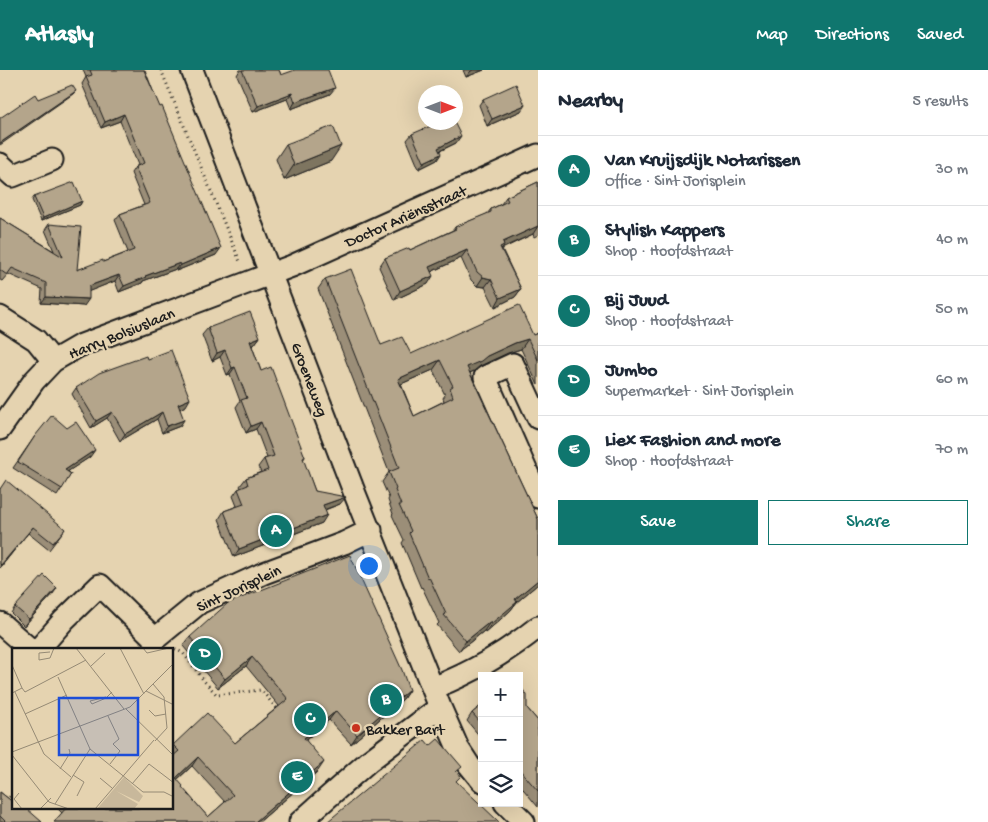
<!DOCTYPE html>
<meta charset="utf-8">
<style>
body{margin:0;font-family:"Gochi Hand",sans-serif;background:#f6f6f7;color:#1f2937}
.controls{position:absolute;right:15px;bottom:15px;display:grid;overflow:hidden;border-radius:0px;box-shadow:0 5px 20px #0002}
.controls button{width:45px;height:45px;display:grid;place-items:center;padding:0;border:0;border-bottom:1px solid #e0e1e3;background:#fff;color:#1f2937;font:25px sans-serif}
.compass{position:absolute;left:418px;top:15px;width:45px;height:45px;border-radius:50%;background:#fff;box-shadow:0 5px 20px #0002;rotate:90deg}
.you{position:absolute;left:368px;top:495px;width:18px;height:18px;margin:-12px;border:4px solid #fff;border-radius:50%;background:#1a73e8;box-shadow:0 0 0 8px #1a73e833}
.badge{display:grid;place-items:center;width:32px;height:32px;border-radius:50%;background:#0f766e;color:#fff;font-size:16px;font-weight:700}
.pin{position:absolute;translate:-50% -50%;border:2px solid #fff;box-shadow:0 1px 5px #0006}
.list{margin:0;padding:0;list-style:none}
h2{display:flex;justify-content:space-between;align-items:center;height:65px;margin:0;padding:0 20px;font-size:21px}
h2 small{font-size:16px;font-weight:400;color:#747a83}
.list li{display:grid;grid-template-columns:32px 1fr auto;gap:15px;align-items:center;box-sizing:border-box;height:70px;padding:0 20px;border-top:1px solid #e0e1e3}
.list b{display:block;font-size:19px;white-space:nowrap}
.list p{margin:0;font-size:16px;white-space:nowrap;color:#747a83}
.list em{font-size:16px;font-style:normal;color:#747a83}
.actions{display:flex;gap:10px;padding:15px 20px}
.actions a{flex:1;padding:11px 0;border:1px solid #0f766e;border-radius:0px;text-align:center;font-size:18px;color:#0f766e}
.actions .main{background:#0f766e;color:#fff}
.icon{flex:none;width:28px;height:28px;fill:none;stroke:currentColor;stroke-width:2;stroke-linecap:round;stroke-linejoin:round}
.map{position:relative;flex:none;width:538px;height:752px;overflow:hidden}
header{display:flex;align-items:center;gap:30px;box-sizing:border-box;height:70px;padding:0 25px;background:#0f766e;color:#fff}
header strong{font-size:24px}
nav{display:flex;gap:28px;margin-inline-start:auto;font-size:18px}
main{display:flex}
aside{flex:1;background:#fff}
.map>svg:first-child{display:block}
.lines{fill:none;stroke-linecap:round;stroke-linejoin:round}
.minor-casing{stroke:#1c1c1c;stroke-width:25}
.path{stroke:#1c1c1c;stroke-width:3;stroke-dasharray:1 4;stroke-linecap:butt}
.minor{stroke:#e5d3b0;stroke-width:21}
.wall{fill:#9b8e78;stroke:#1c1c1c;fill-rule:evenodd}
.shaded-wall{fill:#7e7461;stroke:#1c1c1c}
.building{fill:#b4a58b;stroke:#1c1c1c;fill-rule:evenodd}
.poi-dot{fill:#c8321e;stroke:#e5d3b0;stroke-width:2}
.labels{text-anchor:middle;stroke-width:4.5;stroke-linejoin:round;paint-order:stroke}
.street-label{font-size:16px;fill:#1c1c1c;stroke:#e5d3b0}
.poi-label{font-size:16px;fill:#1c1c1c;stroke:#e5d3b0;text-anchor:start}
.inset-road{fill:none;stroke:#958a75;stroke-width:1}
.view{fill:#1d4ed8;fill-opacity:0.15;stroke:#1d4ed8;stroke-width:2.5}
.inset-edge{fill:none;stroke:#1c1c1c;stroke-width:2.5}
</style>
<header>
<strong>Atlasly</strong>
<nav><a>Map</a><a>Directions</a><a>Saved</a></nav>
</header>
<main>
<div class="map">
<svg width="538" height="752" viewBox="0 0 538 752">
<rect width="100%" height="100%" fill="#e5d3b0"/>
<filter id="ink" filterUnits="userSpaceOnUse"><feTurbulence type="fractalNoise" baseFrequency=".02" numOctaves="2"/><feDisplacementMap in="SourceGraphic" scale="10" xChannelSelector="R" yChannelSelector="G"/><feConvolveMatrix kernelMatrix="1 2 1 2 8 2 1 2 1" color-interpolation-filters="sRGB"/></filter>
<g filter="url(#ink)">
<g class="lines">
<g class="minor-casing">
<path id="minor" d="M 192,0 L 355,424 L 440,637 L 458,678 L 469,695 L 482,711
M 0,94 L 13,106 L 52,90
M 0,247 L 36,270 L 53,291
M 538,348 L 513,294 L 485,307 L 538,427
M 0,359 L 34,311 L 53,291 L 79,276 L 292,196 L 538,85
M 0,553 L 31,580
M 38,580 L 64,550 L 100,515 L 155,569 L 199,533 L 264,503 L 344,473 L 371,460
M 433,618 C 473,602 504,584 538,557
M 505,733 L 524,752
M 300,752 L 369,691 L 440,637"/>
</g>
<path class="path" d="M 161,0 L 241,194
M 175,579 L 183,583 L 204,611 L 217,625 L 261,620 L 278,640
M 6,731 L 14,722"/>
<use href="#minor" class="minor"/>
</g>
<path class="wall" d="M 83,0 L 145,0 L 216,185 L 176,201 L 176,199 L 143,211 L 142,213 L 119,222 L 115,211 L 89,221 L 84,236 L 41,233 L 42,219 L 8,204 L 2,211 L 0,210 L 0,148 L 54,181 L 45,160 L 49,154 L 77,200 L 103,192 L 128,182 L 115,150 L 120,144 L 144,135 L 131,103 L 135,97 L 138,95 L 120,51 L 101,58 L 82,14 L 86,7 Z
M 240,0 L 279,0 L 281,5 L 330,24 L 291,39 L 287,29 L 253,42 L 237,5 Z
M 463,0 L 484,0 L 466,7 Z
M 483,29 L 521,41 L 487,56 L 479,35 Z
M 412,64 L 456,73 L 440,81 L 437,90 L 419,99 L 407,70 Z
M 286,74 L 331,91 L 284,110 L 276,89 Z
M 538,112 L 538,165 L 534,167 L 533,164 L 502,179 L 521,219 L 515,227 L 495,237 L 485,217 L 477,216 L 471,210 L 461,188 L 431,202 L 428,214 L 394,230 L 379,197 L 385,188 L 410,180 L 453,160 L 455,157 L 487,144 L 491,139 L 501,134 L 506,127 Z
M 34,127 L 82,131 L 80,135 L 41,151 L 32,130 Z
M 325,209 L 381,275 L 411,284 L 533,265 L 538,263 L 538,315 L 521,279 L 508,283 L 480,296 L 474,301 L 470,303 L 538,449 L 538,514 L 517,532 L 510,541 L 485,563 L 484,561 L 459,581 L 437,555 L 439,553 L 422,517 L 421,518 L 402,473 L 404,470 L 392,445 L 393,444 L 388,430 L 389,428 L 382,412 L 389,402 L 318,219 ZM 433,300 L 445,325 L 443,328 L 444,331 L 414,346 L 401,314 Z
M 208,258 L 260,267 L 254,275 L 252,276 L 261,301 L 305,387 L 303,390 L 315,421 L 340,434 L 325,440 L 322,453 L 234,487 L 219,449 L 224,441 L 237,436 L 233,426 L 238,419 L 241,418 L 240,416 L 246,408 L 261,402 L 258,397 L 264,389 L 267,388 L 256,359 L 246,363 L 236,337 L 240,331 L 230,304 L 227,305 L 220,287 L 212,291 L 202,265 Z
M 147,289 L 186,336 L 180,338 L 180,356 L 162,363 L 157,349 L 120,371 L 107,348 L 91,358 L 72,324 L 76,318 Z
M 35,366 L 90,387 L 68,401 L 71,404 L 57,426 L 13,398 Z
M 0,418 L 65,459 L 49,480 L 28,463 L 0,498 Z
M 53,524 L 24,556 L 11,543 L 15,537 Z
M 190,567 L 409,620 L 403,629 L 351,674 L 329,650 L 306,670 L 318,701 L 259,752 L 54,752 L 62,743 L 57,738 L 172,738 L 172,676 L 173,675 L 235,673 L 279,636 L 246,596 L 218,618 L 183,576 ZM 192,696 L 225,732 L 208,747 L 182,718 L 177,710 Z
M 519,615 L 527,638 L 538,651 L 538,737 L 519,714 Z
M 482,635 L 482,669 L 467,651 L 472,643 Z
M 0,722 L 14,733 L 42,752 L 0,752 Z"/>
<path class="shaded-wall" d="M 473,0 L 484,0 L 466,7 L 471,1 Z
M 335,18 L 330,24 L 291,39 L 295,32 Z
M 76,21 L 73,24 L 0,75 L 0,73 Z
M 292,23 L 287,29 L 253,42 L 258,36 Z
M 525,35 L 521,41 L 487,56 L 492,49 Z
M 124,44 L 120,51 L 101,58 L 105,52 Z
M 461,66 L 456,73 L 433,84 L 438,78 Z
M 341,76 L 331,91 L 284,110 L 294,95 Z
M 441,84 L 437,90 L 419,99 L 424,92 Z
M 82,131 L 80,135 L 41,151 L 43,148 Z
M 538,156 L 533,164 L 502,178 L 498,184 L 495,185 L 503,172 Z
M 221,178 L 216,185 L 176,201 L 181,195 Z
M 467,180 L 461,188 L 424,205 L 429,197 Z
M 180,193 L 176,199 L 143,211 L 142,213 L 119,222 L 124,216 L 145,206 Z
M 119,205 L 115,211 L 85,223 L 89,216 Z
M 433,206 L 428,214 L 394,230 L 400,221 Z
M 483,207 L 491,209 L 485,217 L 477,216 Z
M 521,219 L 515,227 L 495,237 L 500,228 Z
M 46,227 L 89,229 L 84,236 L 41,233 Z
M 260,267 L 254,275 L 245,278 L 250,271 Z
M 528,269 L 521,279 L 508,283 L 480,296 L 474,301 L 460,307 L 467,297 L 487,286 L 515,273 Z
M 225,280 L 220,287 L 212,291 L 217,283 Z
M 440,290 L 433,300 L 392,318 L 398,309 Z
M 235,297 L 230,304 L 227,305 L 232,298 Z
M 190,329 L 186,336 L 174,341 L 178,334 Z
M 112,342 L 107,348 L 91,358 L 96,351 Z
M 162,342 L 157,349 L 120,371 L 125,364 Z
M 184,350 L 180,356 L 162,363 L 167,356 Z
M 261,352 L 256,359 L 246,363 L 251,356 Z
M 95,380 L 90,387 L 61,406 L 65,400 Z
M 346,427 L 340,434 L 318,442 L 323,435 Z
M 327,445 L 322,453 L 234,487 L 239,479 Z
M 33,457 L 28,463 L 0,498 L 1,495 Z
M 538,510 L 538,514 L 517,532 L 510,541 L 485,563 L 492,553 L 515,529 Z
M 57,518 L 53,524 L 24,556 L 29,549 Z
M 491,551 L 484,561 L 459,581 L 466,571 Z
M 252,587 L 246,596 L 218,618 L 225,609 Z
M 409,620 L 403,629 L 351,674 L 357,665 Z
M 336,641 L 329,650 L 297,677 L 304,668 Z
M 198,687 L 192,696 L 172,714 L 176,708 Z
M 324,692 L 318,701 L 259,752 L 255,752 Z"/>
<path class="building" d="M 90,0 L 144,0 L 160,37 L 162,36 L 221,178 L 181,195 L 180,193 L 145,206 L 146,207 L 124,216 L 119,205 L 89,216 L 89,229 L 46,227 L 46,213 L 12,198 L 7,205 L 0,200 L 0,148 L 63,187 L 49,154 L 81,157 L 77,200 L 103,190 L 103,192 L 134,180 L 120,144 L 150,133 L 135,97 L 144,93 L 124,44 L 105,52 L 86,7 L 92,5 Z
M 242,0 L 279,0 L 281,5 L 295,0 L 328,0 L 335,18 L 295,32 L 292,23 L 258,36 Z
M 516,14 L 525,35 L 492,49 L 483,29 Z
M 72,15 L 76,21 L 0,73 L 0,48 L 35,24 L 38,29 Z
M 440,52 L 454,52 L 461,66 L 438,78 L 441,84 L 424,92 L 412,64 Z
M 333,56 L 341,76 L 294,95 L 286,74 Z
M 74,112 L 82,131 L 43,148 L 34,127 Z
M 538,112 L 538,156 L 503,172 L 504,175 L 500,177 L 521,219 L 500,228 L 491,209 L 483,207 L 477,202 L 467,180 L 429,197 L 433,206 L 400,221 L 385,188 L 409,178 L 410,180 L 456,159 L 455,157 L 491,142 L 491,139 L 508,131 L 506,127 Z
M 351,199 L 381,275 L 402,267 L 411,284 L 519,235 L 533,265 L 538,263 L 538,290 L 528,269 L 515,273 L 487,286 L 481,291 L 467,297 L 538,449 L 538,510 L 515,529 L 517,532 L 492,553 L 491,551 L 466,571 L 444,545 L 446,544 L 429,507 L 428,508 L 409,463 L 411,461 L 399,435 L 401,435 L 395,420 L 396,419 L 389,402 L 399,398 L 325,209 ZM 440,290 L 453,316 L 450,318 L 453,327 L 414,346 L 398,309 Z
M 250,242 L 260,267 L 250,271 L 261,301 L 271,297 L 305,387 L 303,388 L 315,421 L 346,427 L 323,435 L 327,445 L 239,479 L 224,441 L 244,434 L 238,419 L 248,415 L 246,408 L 268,400 L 264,389 L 274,386 L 261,352 L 251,356 L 241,330 L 247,328 L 235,297 L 232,298 L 225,280 L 217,283 L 208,258 Z
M 171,280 L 190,329 L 178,334 L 184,350 L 167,356 L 162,342 L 125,364 L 112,342 L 96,351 L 76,318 L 99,303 L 146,286 L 147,289 Z
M 52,345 L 67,358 L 76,352 L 95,380 L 65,400 L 71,404 L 62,419 L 18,392 L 35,366 Z
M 6,410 L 65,459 L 53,473 L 33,457 L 1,495 L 0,494 L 0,419 Z
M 350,485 L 402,600 L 409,620 L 357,665 L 336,641 L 304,668 L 324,692 L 255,752 L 54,752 L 66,738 L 172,738 L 172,687 L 179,681 L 173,675 L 207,643 L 235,673 L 288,629 L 252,587 L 225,609 L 190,567 L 228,533 ZM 198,687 L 233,725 L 208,747 L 182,717 L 183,716 L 176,708 Z
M 44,505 L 57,518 L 29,549 L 15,537 Z
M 519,615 L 527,625 L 527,638 L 538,651 L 538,658 L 537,659 L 538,660 L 538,721 L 519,699 Z
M 482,635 L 482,654 L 472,643 Z
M 438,669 L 462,697 L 456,702 L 461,706 L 456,711 L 499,752 L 327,752 L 425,670 L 430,676 Z
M 0,722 L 14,733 L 14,738 L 26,738 L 42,752 L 6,752 L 0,746 Z"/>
</g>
<circle class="poi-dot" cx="356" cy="658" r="5"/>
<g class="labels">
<g class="street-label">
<text transform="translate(405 145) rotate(-24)" y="6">Doctor Ariënsstraat</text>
<text transform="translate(121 262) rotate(-22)" y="6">Harry Bolsiuslaan</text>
<text transform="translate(311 309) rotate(69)" y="6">Groeneweg</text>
<text transform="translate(238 517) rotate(-25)" y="6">Sint Jorisplein</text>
</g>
<g class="poi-label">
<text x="366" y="664">Bakker Bart</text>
</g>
</g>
<g transform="translate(12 578)">
<rect width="161" height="161" fill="#e5d3b0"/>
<path d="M 112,129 L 131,148 L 127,154 L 104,143 L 126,156 L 122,161 L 85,161 Z" fill="#c8b89b"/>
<path class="inset-road" d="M 64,0 L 112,61M 108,0 L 132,46M 131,0 L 135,5 L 157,0M 38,4 L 27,5 L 27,12 L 38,10 L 42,0M 0,17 L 10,40M 79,18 L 93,5M 46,29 L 78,101 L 131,144 L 152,144 L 162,149M 141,36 L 152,49 L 155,80 L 143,93M 134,43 L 162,57M 3,44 L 32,106 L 59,129M 0,45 L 10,40 L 13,44 L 74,12M 94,49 L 78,53 L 80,56 L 94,50 L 100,44M 114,61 L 162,108M 137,62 L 143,68 L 154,66M 13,66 L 55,47M 96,68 L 107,91 L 101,96 L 108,103 L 98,116M 0,104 L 118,59 L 162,15M 0,107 L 37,154 L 57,161M 48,121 L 58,105 L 57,101M 61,127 L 72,134 L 65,148M 88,130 L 100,140M 120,136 L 137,116 L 162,135M 7,145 L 2,151 L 10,161M 43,156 L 78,101M 28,161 L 39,150M 83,161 L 142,92"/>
<path class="view" d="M 47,50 L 126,50 L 126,107 L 47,107 Z"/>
<rect width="161" height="161" class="inset-edge"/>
</g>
</svg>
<div class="controls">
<button>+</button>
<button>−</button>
<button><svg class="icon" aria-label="layers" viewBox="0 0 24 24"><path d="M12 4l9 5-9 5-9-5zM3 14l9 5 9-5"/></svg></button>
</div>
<svg class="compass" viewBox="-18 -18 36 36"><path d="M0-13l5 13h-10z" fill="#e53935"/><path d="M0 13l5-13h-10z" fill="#747a83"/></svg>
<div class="you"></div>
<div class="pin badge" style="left:276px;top:461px">A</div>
<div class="pin badge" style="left:386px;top:630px">B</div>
<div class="pin badge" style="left:310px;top:649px">C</div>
<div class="pin badge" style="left:205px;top:584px">D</div>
<div class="pin badge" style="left:297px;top:707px">E</div>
</div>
<aside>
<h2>Nearby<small>5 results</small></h2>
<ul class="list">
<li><span class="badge">A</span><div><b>Van Kruijsdijk Notarissen</b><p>Office · Sint Jorisplein</p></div><em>30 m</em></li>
<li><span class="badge">B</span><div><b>Stylish Kappers</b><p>Shop · Hoofdstraat</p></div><em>40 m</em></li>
<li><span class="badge">C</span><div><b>Bij Juud</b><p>Shop · Hoofdstraat</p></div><em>50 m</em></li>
<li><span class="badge">D</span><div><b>Jumbo</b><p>Supermarket · Sint Jorisplein</p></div><em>60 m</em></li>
<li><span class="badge">E</span><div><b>Liex Fashion and more</b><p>Shop · Hoofdstraat</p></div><em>70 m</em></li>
</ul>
<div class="actions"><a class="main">Save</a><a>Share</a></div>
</aside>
</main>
